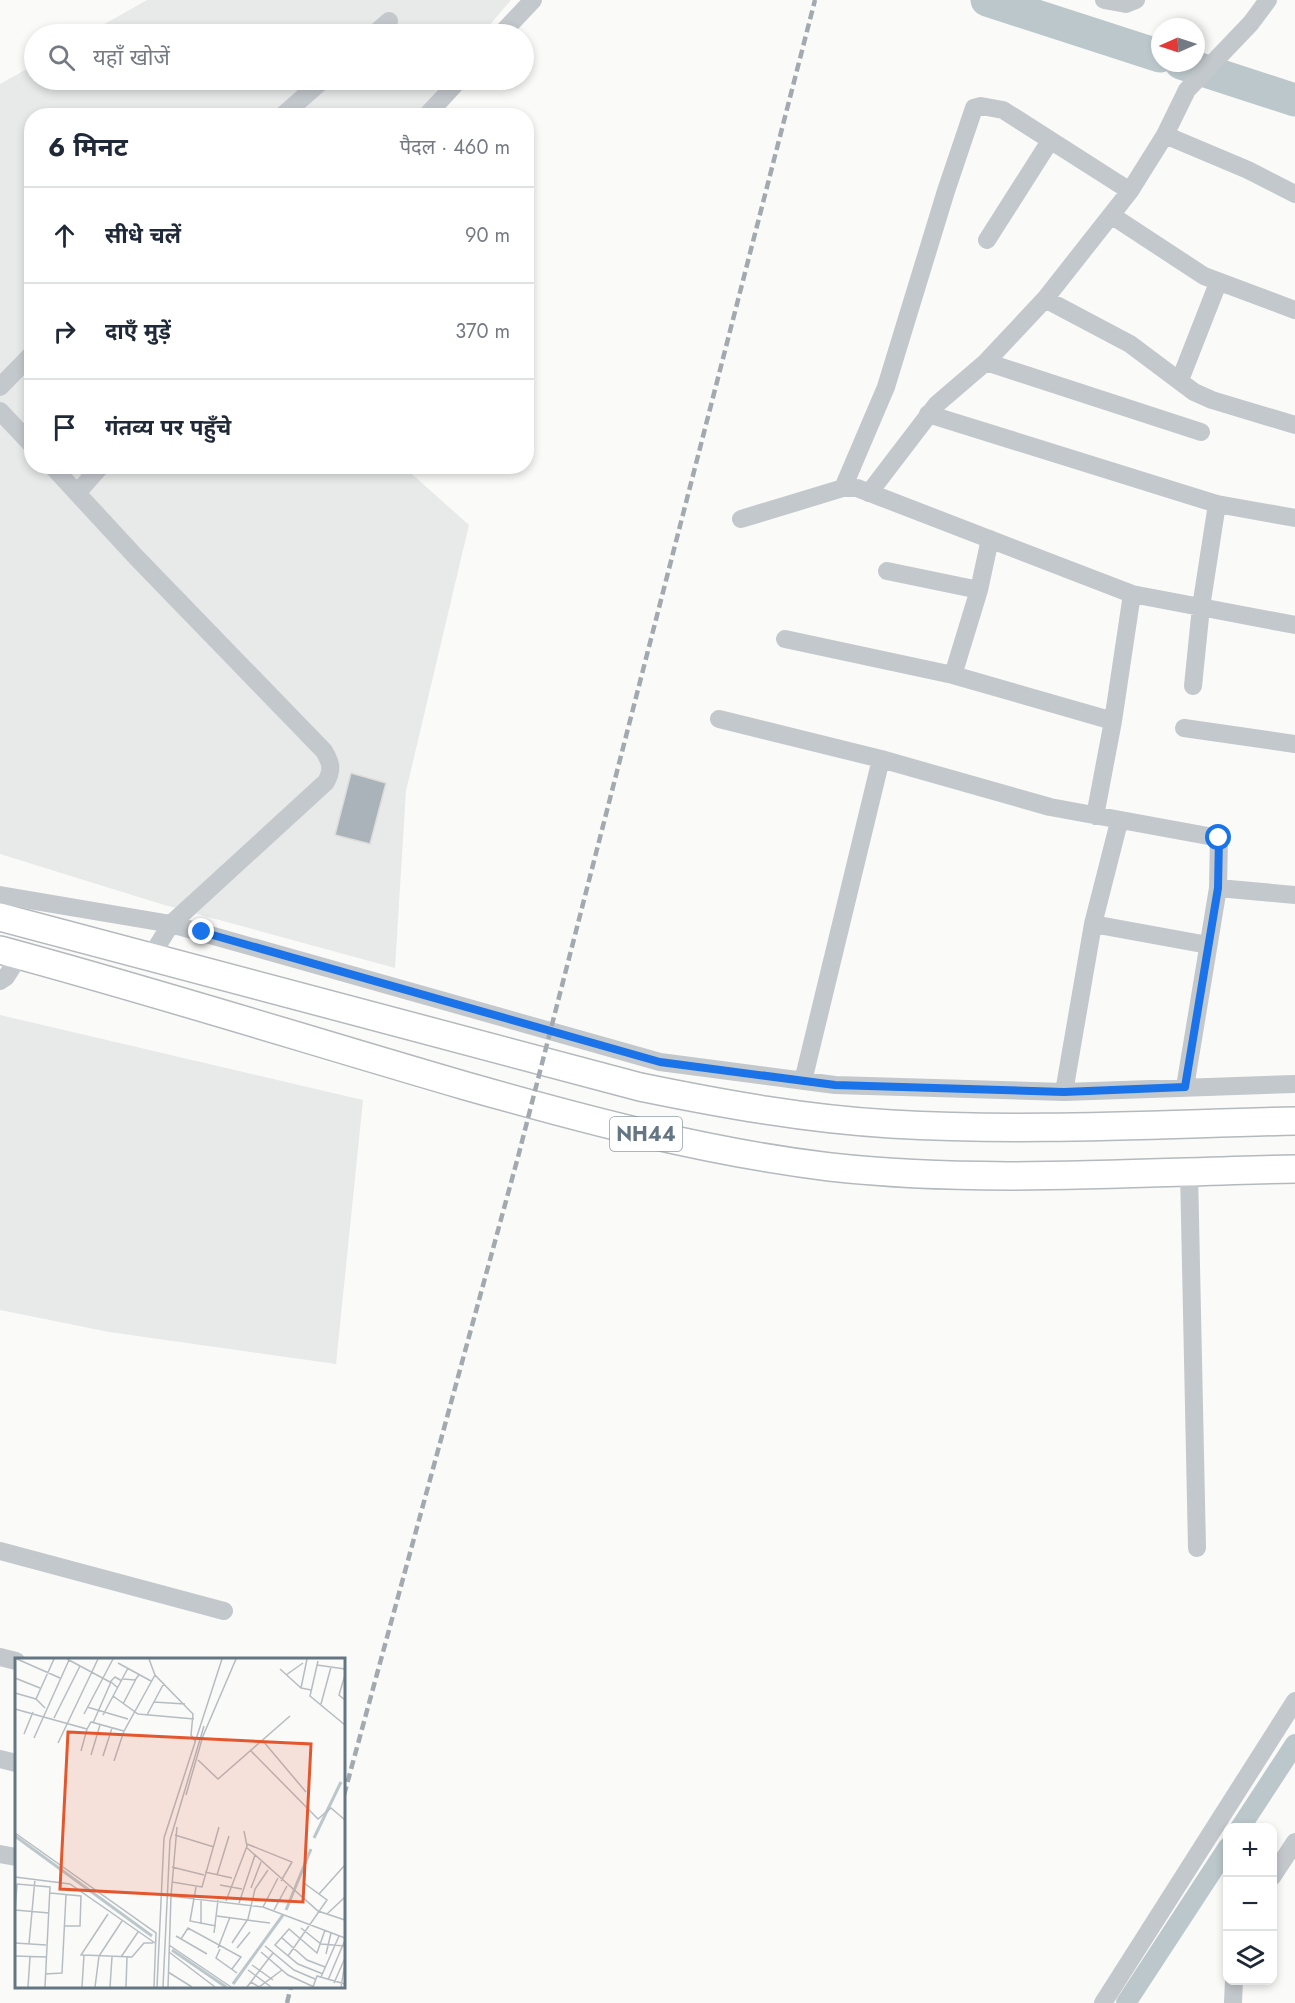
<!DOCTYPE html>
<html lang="hi">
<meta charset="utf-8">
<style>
body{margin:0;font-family:Jost,"Noto Sans Devanagari",sans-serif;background:#f6f6f7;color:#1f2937}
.controls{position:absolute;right:18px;bottom:18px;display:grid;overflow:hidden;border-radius:12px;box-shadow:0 3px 9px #0003}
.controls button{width:54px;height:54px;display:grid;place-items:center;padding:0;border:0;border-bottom:2px solid #e0e1e3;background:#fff;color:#1f2937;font:30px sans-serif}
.compass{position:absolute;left:1151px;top:18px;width:54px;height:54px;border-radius:50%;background:#fff;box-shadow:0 3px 9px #0003;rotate:267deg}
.stop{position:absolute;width:18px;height:18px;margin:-14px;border:4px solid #1a73e8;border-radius:50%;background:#fff}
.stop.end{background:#1a73e8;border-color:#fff;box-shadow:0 2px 6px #0008}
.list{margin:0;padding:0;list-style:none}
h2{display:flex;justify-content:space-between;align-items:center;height:78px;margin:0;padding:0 24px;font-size:26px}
h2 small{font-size:20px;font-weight:400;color:#747a83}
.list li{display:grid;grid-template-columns:39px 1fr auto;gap:18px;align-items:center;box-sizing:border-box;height:96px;padding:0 24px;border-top:2px solid #e0e1e3}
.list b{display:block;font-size:22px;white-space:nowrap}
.list em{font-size:20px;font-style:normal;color:#747a83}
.icon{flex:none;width:33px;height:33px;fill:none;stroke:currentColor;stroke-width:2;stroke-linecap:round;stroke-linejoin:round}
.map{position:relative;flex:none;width:1295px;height:2003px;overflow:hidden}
.search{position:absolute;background:#fff;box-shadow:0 3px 9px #0003;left:24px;top:24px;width:510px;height:66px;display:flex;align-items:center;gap:15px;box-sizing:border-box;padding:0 21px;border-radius:33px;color:#747a83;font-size:22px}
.panel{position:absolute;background:#fff;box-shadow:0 3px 9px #0003;left:24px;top:108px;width:510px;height:366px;border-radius:24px}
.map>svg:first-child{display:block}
.built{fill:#e8e9e9}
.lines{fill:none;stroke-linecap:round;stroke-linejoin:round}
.canal{stroke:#bbc7cb;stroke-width:20}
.river{stroke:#bbc7cb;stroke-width:33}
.building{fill:#aab3b9;stroke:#dcdcda;stroke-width:1.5}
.highway-casing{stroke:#b4b9bd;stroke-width:30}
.minor{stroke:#c3c8cc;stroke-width:18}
.highway{stroke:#fff;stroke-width:27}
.rail{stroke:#a2aab0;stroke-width:4.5;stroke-dasharray:9 4.5;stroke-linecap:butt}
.route{stroke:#1a73e8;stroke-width:8}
.labels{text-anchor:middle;stroke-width:6;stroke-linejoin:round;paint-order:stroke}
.shield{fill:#fff;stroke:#939fa8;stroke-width:1.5}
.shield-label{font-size:20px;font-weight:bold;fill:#657683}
.inset-river{fill:none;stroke:#bbc7cb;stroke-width:3}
.inset-road{fill:none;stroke:#b5bdc2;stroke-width:1.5}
.view{fill:#e4572e;fill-opacity:0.15;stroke:#e4572e;stroke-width:3}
.inset-edge{fill:none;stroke:#657683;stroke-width:3}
</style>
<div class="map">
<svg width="1295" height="2003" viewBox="0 0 1295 2003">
<rect width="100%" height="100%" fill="#fafaf8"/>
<path class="built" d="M 147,0 L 511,0 L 482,34 L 87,34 Z
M 34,65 L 34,80 L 445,80 L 416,115 L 32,116 L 32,466 L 404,467 L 469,525 L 406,791 L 395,968 L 161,904 L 0,854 L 0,84 Z
M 0,1015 L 363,1100 L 336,1364 L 109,1332 L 0,1310 Z"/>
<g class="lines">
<path class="canal" d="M 1240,1828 L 1295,1744
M 1126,2003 L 1228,1847"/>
<path class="river" d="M 987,0 L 1160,56
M 1181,63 L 1295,100"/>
</g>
<path class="building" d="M 351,773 L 386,783 L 370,844 L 335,835 Z"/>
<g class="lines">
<g class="highway-casing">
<path id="highway" d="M 0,917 L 640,1087 C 723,1104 806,1119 891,1124 C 1025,1132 1161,1124 1295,1121
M 0,950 C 156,992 311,1041 466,1086 C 586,1120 706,1152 830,1167 C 983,1184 1141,1172 1295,1169"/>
</g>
<path class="minor" d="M 1104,0 L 1126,4 L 1136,0
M 374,34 L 389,21
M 501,34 L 533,0
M 282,116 L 323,80
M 426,116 L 459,80
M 1165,135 L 1248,170 L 1295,194
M 1111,215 L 1204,276 L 1295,310
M 987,240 L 1050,141
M 1045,299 L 1130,344 L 1194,392 L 1212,400 L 1295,425
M 986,362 L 1201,432
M 1180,380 L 1218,283
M 0,387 L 32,354
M 0,411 L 32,445
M 928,414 L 1217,504 L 1295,518
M 52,466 L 136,557 L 324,751 C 331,763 333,769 326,782 L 171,924 L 151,956
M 843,488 L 886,387 L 946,191 L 974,108 L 981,106 L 1003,110 L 1130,191
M 77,493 L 101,466
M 869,493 L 937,404 L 986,362 L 1045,299 L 1130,191 L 1165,135 L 1187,90 L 1251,23 L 1268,0
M 741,519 L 843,488 L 857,488 L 1132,594 L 1295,625
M 887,571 L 979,590
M 785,639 L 953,675 L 1113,721
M 953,675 L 979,590 L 990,539
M 1193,686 L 1201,607 L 1217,504
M 719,719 L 881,759 L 1050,807 L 1219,838 L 1218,888 L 1185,1087
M 1184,728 L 1295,744
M 1095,816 L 1113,721 L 1132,594
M 1218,888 L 1295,895
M 0,895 L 171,924 L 660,1062 L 835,1085 L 1064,1092 L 1295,1084
M 1093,924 L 1208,945
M 0,981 L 6,977 L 20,955
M 803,1081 L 881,759
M 1064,1092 L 1093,924 L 1119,822
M 1189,1171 L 1197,1548
M 0,1551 L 224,1611
M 0,1657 L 16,1661
M 0,1759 L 16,1763
M 0,1854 L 16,1857
M 1272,1877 L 1295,1842
M 1103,2003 L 1295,1701
M 1233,2003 L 1234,1980"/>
<use href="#highway" class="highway"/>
<path class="rail" d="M 344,1795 L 518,1157 L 815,0
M 287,2003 L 291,1986"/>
</g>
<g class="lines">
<path class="route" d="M 202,932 L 660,1062 L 835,1085 L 1064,1092 L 1185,1087 L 1218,888 L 1219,838"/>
</g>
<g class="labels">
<rect class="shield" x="610" y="1117" width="72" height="34" rx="4.5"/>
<g class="shield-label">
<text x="646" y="1141">NH44</text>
</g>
</g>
<g transform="translate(15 1658)">
<rect width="330" height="330" fill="#fafaf8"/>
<path class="inset-river" d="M 0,178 L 137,278M 299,180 L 326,124M 271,252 L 296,191M 157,292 L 211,329M 218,326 L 268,257"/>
<path class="inset-road" d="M 2,1 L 45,20M 52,1 L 95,24 L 100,19 L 107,23M 134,1 L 140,17 L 178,56 L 176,77 L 180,83M 292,1 L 286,30 L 296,32M 303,3 L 295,38 L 330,67M 103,5 L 136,23M 302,7 L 330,11M 265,11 L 286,30M 271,17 L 288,5M 330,17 L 324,37 L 330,42M 0,20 L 25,30M 108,21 L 120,22 L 124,17M 0,35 L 21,41 L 30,50M 98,38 L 123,56 L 179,61M 21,41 L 39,1M 139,44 L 170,46M 108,46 L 121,21M 306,46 L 316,9M 72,49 L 113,61M 0,51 L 72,71 L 76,64 L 109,73 L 140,17M 69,56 L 98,1M 88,57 L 113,10M 132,57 L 149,25M 39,60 L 65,8M 78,65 L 96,24 L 103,30M 9,76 L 18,54M 19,80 L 54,2M 248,83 L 291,134M 43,85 L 83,1M 66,93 L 72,71M 236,93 L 303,161 L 316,150 L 330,162M 76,97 L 85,67M 88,98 L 97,70M 183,102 L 203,121 L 275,58M 99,103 L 109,73M 171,137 L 188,78 L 221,1M 0,175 L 141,275 L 139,329M 160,177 L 199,189M 232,186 L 277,204 L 266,223M 231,189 L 303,253 L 330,262M 157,209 L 189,217M 190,214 L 217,220M 202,217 L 214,178M 0,219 L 55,226 L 140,285M 157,224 L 187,229 L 204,169M 205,227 L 227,231M 181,229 L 175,263 L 201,268M 236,230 L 246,204M 35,235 L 66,238 L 65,268 L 49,268M 304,236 L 329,208M 156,238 L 162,169M 186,241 L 186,266M 211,243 L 232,188 L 229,173M 224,245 L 240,197M 248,249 L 263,220M 0,252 L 34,255M 259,252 L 272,228M 0,254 L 2,226 L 35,229 L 30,329M 312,256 L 330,239M 202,258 L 255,265M 286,270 L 306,286 L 330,288M 199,275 L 203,242M 161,278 L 192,296M 266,279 L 292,302 L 310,309M 166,281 L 173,270 L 226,299 L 217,311M 0,285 L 31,287M 217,285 L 233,261 L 240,231 L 253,212M 14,286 L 20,221M 154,287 L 216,329M 250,288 L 279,312 L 300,321M 203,290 L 215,259M 222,290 L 235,274M 205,291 L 201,300 L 222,315M 154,294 L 200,329M 246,294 L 273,317 L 299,329M 311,296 L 316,275M 69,297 L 66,297 L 93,256M 0,298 L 31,299M 273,298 L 312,242 L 289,225 L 290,216M 106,299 L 123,274M 237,307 L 258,322M 233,312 L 256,329M 153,314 L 177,329M 30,316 L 47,315 L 51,237M 308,316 L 283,306 L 260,287 L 274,271 L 302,295 L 310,272M 306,319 L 324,278M 313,322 L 330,282M 236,324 L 244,329 L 267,312M 319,325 L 330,300M 13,329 L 15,299M 67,329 L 69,297 L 117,299 L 129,285 L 138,285M 80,329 L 84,298 L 107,263M 95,329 L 97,299M 111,329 L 112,299M 142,329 L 149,180 L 207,1M 148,329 L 155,182 L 189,68M 153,329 L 156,238 L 248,249 L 330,280M 232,329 L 258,295M 298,329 L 302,318 L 330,326M 326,329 L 330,305"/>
<path class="view" d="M 53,74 L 296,86 L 288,244 L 45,231 Z"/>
<rect width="330" height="330" class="inset-edge"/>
</g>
</svg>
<div class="controls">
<button>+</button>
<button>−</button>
<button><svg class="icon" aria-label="layers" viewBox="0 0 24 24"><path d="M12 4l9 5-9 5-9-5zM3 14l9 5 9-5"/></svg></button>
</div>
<svg class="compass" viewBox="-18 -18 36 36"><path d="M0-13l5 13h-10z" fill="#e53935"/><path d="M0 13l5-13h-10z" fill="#747a83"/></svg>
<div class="stop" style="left:1219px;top:838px"></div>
<div class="stop end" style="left:202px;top:932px"></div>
<div class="search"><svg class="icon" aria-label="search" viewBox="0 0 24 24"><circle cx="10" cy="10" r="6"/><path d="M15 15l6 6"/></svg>यहाँ खोजें</div>
<section class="panel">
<h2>6 मिनट<small>पैदल · 460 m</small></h2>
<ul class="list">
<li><svg class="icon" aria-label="ahead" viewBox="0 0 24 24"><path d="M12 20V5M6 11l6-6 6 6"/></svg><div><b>सीधे चलें</b></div><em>90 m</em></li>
<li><svg class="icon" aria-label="right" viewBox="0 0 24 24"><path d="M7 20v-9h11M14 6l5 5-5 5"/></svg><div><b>दाएँ मुड़ें</b></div><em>370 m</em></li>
<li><svg class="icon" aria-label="arrive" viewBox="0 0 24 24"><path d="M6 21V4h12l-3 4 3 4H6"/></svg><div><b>गंतव्य पर पहुँचे</b></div></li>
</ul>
</section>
</div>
